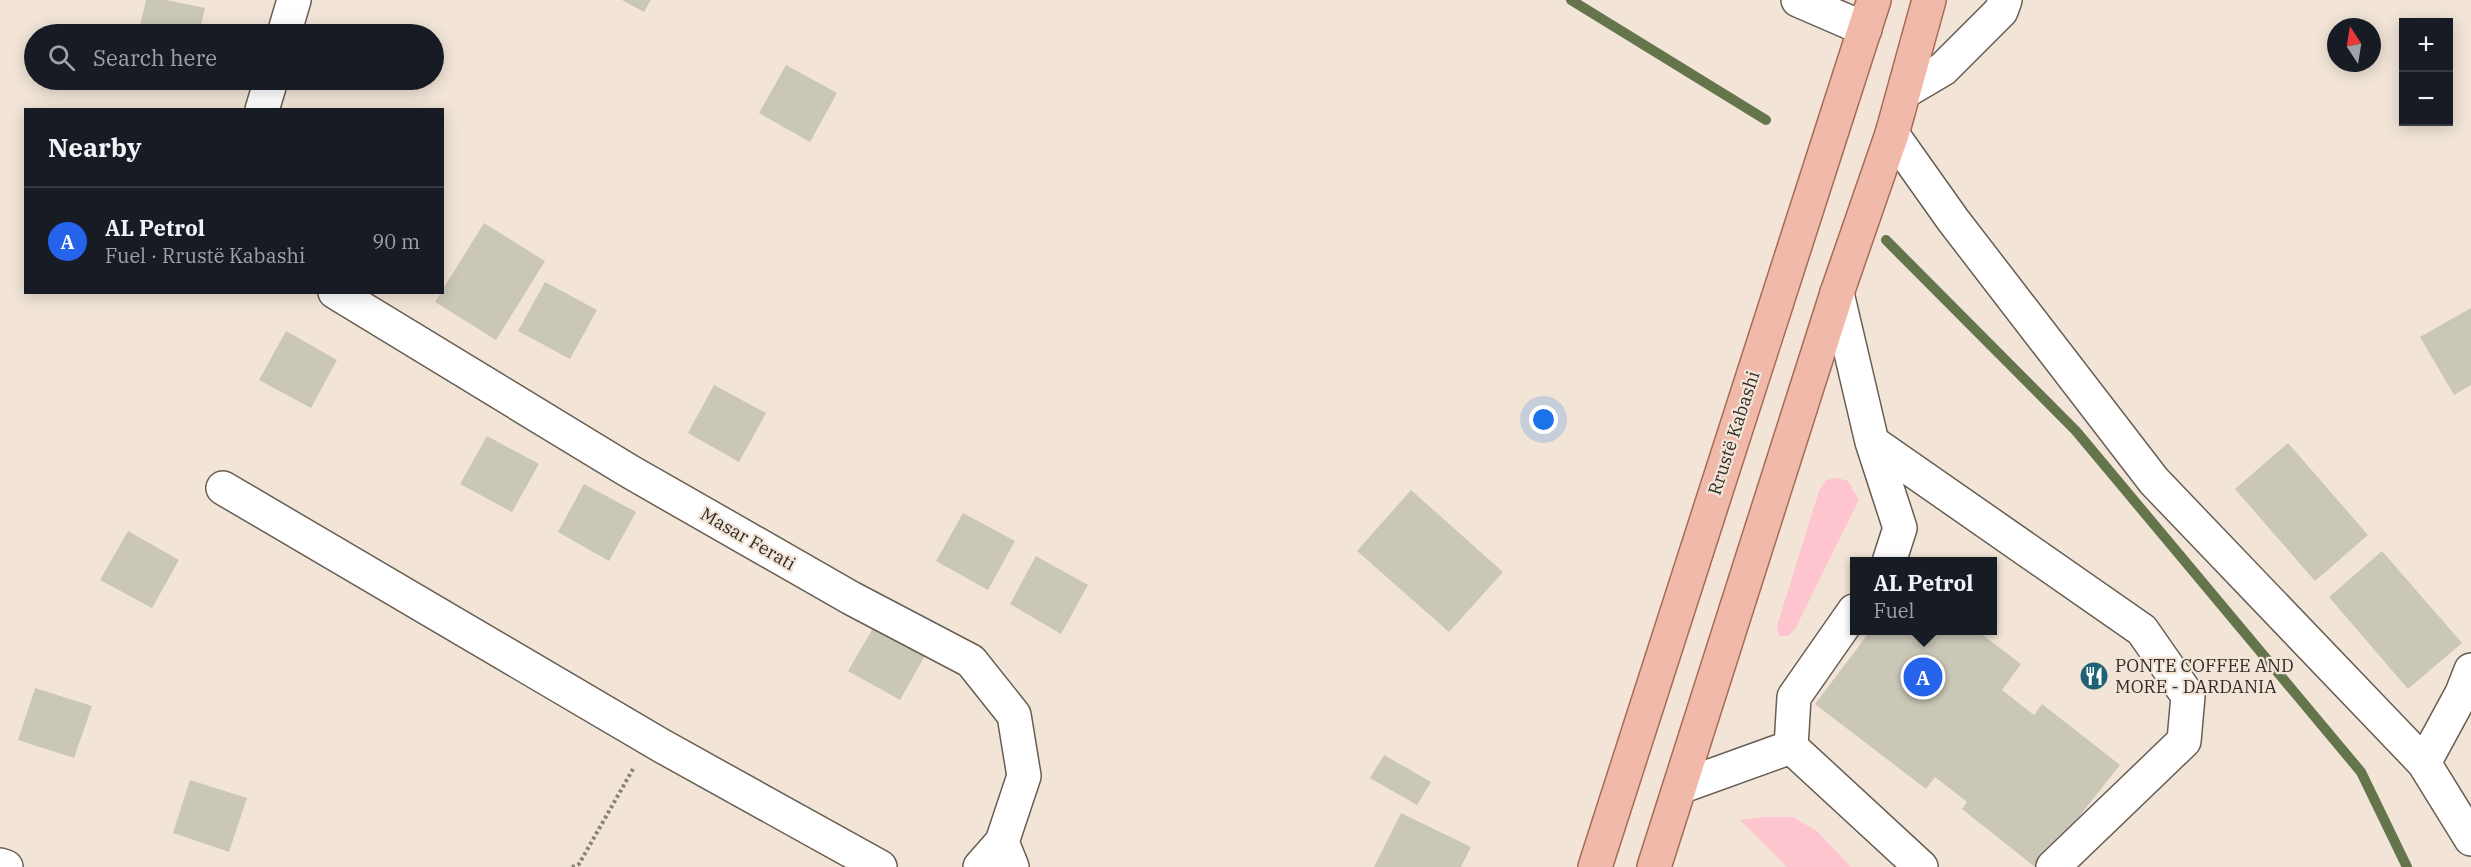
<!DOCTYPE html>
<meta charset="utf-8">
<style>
body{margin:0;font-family:"IBM Plex Serif",serif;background:#20242c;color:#f1f3f6}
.controls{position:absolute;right:18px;top:18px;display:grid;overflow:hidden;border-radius:0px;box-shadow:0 3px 15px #0003}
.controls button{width:54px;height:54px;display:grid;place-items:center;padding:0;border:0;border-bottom:2px solid #363941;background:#171b24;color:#f1f3f6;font:30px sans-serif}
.compass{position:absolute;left:2327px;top:18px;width:54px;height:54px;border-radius:50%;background:#171b24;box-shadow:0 3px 15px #0003;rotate:348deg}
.you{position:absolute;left:1544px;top:420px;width:21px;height:21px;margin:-15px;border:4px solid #fff;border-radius:50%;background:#1a73e8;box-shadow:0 0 0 9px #1a73e833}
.badge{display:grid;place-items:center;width:39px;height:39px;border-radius:50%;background:#2563eb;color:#fff;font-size:20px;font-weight:700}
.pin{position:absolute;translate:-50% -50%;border:3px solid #fff;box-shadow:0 2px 6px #0006}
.popup{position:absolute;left:1850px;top:557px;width:147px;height:78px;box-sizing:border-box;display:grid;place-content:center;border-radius:0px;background:#171b24;filter:drop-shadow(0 2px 4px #0005);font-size:20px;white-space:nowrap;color:#9ea1a6}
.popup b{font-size:22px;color:#f1f3f6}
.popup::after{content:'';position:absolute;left:50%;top:100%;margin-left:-12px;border:12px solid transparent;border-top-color:#171b24}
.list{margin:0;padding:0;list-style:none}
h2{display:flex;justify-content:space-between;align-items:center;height:78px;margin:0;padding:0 24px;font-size:26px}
h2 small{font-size:20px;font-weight:400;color:#9ea1a6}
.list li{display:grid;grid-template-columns:39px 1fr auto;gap:18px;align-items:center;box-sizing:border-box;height:108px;padding:0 24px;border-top:2px solid #363941}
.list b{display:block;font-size:22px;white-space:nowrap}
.list p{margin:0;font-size:20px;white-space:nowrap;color:#9ea1a6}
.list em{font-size:20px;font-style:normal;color:#9ea1a6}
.icon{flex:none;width:33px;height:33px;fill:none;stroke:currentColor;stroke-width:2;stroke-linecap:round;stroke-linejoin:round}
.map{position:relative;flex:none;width:2471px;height:867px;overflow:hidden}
.search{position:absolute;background:#171b24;box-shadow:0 3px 15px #0003;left:24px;top:24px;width:420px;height:66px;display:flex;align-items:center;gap:15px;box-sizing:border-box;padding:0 21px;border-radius:33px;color:#9ea1a6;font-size:22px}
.panel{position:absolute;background:#171b24;box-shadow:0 3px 15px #0003;left:24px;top:108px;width:420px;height:186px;border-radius:0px}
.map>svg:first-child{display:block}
.green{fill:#ffc5cf}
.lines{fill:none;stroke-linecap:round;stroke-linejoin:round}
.stream{stroke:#64754b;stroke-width:10}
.building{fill:#cac7b7}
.minor-casing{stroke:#685d52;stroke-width:36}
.major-casing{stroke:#a86a56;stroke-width:36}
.path{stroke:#888077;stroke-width:4;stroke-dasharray:3 3;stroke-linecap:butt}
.minor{stroke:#fff;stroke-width:33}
.major{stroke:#f1b9a9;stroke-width:33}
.labels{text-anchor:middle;stroke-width:4.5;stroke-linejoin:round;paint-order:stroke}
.street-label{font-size:18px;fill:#302c27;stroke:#f2e5d8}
.poi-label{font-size:18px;fill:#302c27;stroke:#f2e5d8;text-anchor:start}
</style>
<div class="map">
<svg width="2471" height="867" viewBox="0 0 2471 867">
<rect width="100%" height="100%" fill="#f2e5d8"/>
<path class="green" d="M 1837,478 L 1848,481 L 1859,500 L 1795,629 L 1788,636 L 1779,636 L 1777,626 L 1819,491 L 1826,480 Z
M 1761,817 L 1793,817 L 1817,831 L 1851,867 L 1787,867 L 1740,820 Z"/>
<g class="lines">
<path class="stream" d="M 1571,0 L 1766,120
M 1886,240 L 2076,431 L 2361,772 L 2407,867"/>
</g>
<path class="building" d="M 146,0 L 166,0 L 205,8 L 199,34 L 138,34 Z
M 622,0 L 651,0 L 644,12 Z
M 786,65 L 837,93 L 810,142 L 759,113 Z
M 484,223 L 545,261 L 496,340 L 435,302 Z
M 545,282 L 597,310 L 570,359 L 518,331 Z
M 2471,308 L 2471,385 L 2454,395 L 2420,337 Z
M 286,331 L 337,360 L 311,408 L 259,380 Z
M 714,385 L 766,413 L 739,462 L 688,433 Z
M 487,436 L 539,464 L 512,512 L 460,484 Z
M 2288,443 L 2368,535 L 2315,581 L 2235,489 Z
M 584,484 L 636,512 L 609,561 L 558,532 Z
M 1411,490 L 1503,572 L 1449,632 L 1357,551 Z
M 963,513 L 1015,541 L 988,590 L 936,561 Z
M 128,531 L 179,560 L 152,608 L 100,580 Z
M 2382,551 L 2462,643 L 2408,689 L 2329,597 Z
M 1036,556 L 1088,585 L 1061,634 L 1010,604 Z
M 876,623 L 927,652 L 900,700 L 848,671 Z
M 1871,630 L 1976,630 L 2021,664 L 2002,690 L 2034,715 L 2042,704 L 2120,765 L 2039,867 L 2035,867 L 1962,809 L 1967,802 L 1935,777 L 1926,789 L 1815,704 Z
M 35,688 L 92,706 L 74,758 L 18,740 Z
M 1384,755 L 1431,782 L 1417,805 L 1370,778 Z
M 190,780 L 247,798 L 229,852 L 173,833 Z
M 1401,813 L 1471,847 L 1461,867 L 1374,867 Z"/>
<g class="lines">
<g class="minor-casing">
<path id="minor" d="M 1798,0 L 1865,29
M 284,34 L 294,0
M 1904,92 L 1943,69 L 2001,11 L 2005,0
M 262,110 L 271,80
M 1892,134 L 1953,220 L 2154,481 L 2424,763
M 335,292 L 629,471 L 851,598 L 971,661 L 1014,715 L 1024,776 L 1002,842 L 1012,867
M 1837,293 L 1872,442 L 1900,528 L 1889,562
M 1872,442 L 2142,630 L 2188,696 L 2184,741 L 2053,867
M 223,488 L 662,746 L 880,867
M 2471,670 L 2462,693 L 2424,763 L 2471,839
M 1791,747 L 1921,867
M 1680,787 L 1791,747 L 1794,697 L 1854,611
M 0,865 L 6,867
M 980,867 L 1002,842"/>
</g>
<g class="major-casing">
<path id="major" d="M 1595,867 L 1874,0
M 1654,867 L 1837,293 L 1892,134 L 1929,0"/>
</g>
<path class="path" d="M 572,867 L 579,864 L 633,769"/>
<use href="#minor" class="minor"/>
<use href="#major" class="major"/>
</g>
<defs>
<g id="restaurant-disc" transform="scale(1.5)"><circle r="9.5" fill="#1f6275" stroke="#f2e5d8"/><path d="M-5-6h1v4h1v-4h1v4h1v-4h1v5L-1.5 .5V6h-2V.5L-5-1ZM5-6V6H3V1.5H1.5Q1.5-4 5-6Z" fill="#fff"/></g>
</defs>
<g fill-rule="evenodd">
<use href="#restaurant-disc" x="2094" y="676"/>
</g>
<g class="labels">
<g class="street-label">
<text transform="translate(1734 433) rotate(-72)" y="6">Rrustë Kabashi</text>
<text transform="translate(748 539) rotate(30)" y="6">Masar Ferati</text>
</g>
<g class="poi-label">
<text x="2115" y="672">PONTE COFFEE AND<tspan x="2115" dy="21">MORE - DARDANIA</tspan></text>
</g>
</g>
</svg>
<div class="controls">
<button>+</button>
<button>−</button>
</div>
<svg class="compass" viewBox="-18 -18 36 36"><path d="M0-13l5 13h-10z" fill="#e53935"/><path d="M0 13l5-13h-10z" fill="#9ea1a6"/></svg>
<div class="you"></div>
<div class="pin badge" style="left:1923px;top:677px">A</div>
<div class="popup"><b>AL Petrol</b>Fuel</div>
<div class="search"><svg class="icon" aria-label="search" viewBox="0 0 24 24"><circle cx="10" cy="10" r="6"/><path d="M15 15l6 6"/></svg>Search here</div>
<section class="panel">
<h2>Nearby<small></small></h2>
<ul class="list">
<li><span class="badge">A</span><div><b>AL Petrol</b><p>Fuel · Rrustë Kabashi</p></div><em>90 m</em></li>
</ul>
</section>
</div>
